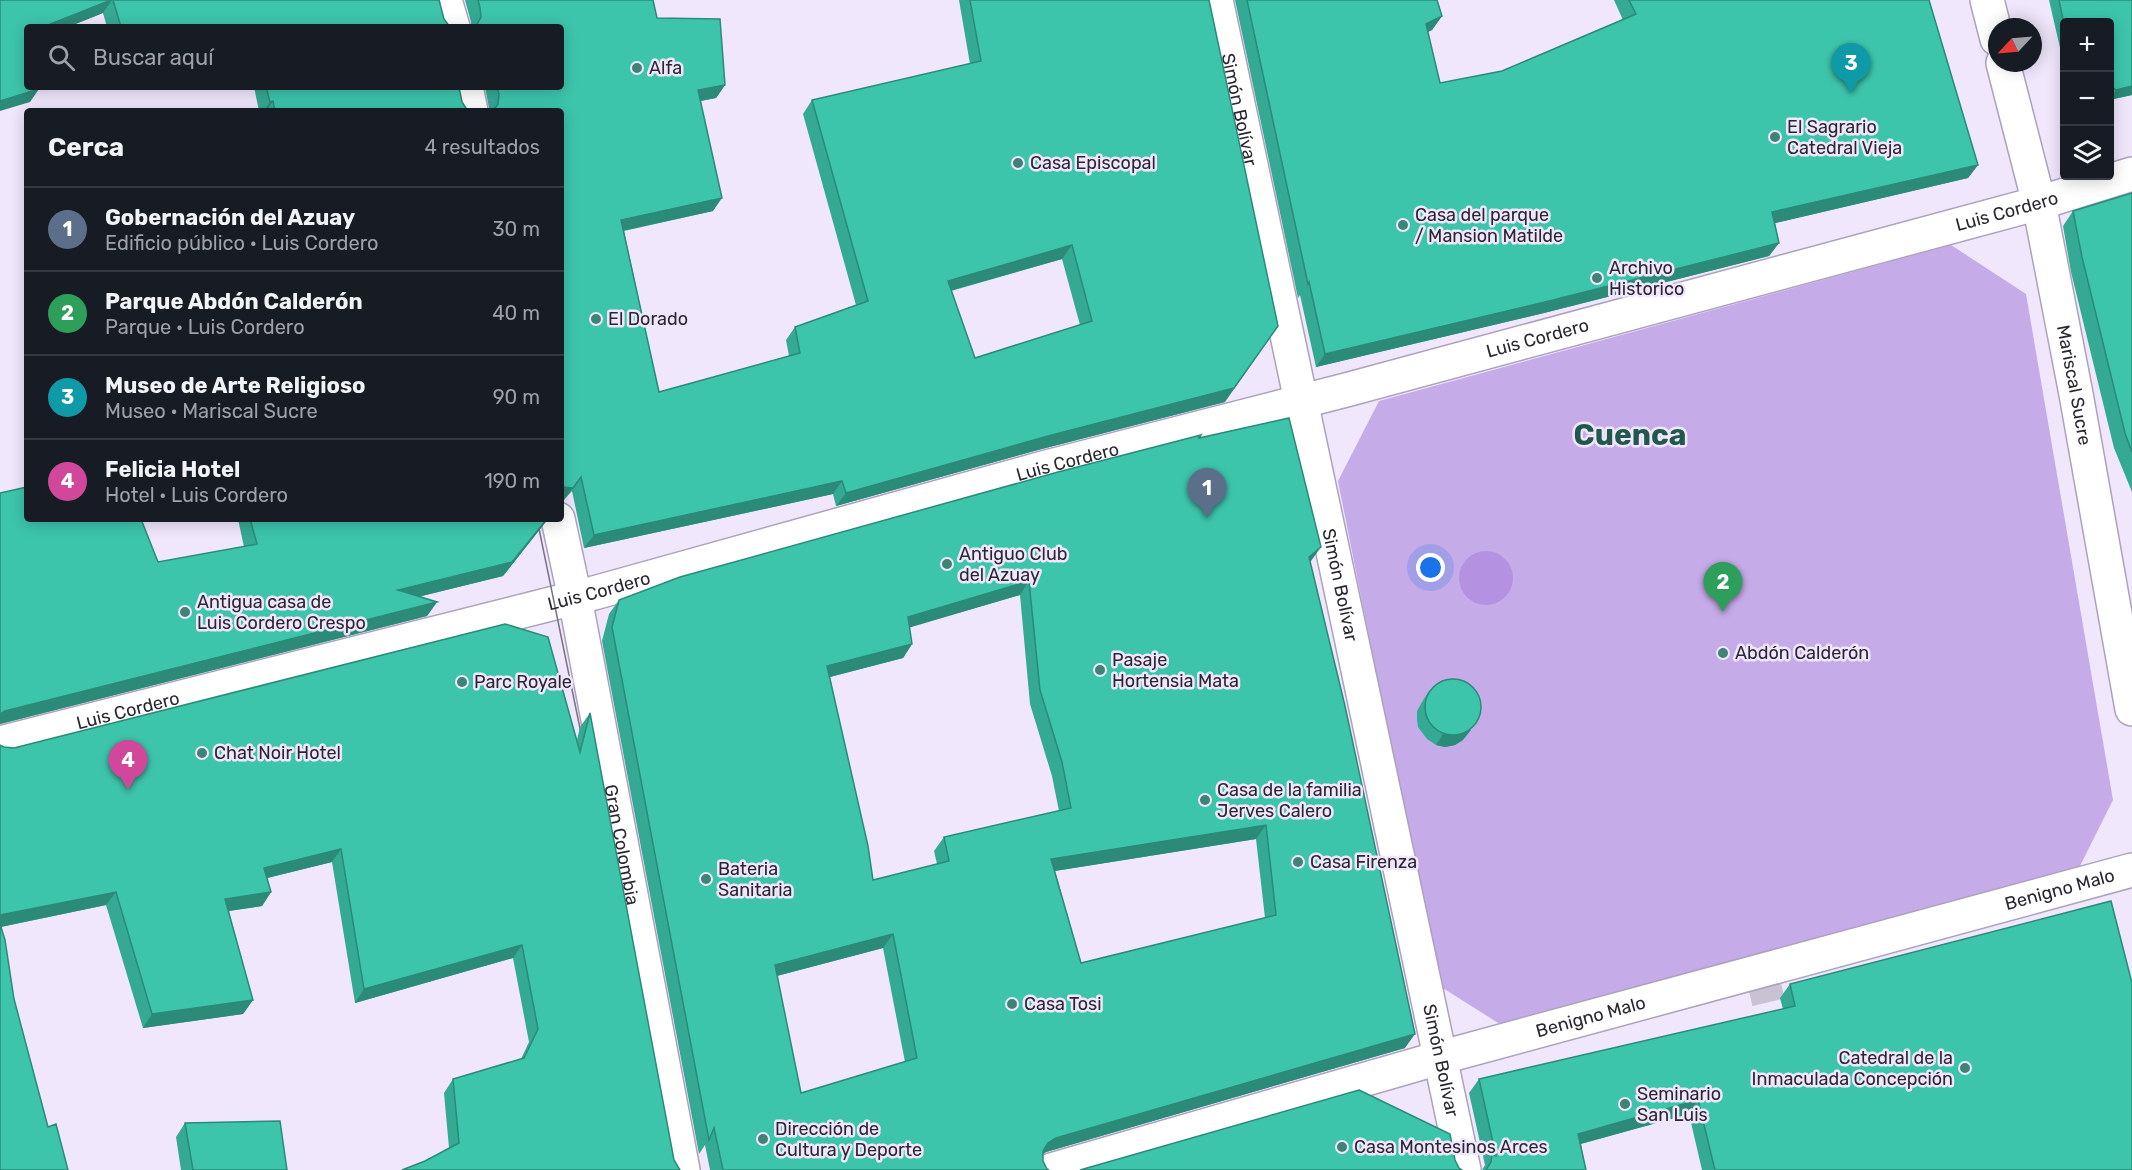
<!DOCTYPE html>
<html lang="es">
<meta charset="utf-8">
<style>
body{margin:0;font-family:Rubik,sans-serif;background:#20242c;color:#f1f3f6}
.controls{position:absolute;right:18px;top:18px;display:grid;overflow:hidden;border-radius:6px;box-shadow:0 3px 15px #0003}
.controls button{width:54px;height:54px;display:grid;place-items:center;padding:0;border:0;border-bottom:2px solid #363941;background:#171b24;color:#f1f3f6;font:30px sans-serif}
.compass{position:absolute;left:1988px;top:18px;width:54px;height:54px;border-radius:50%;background:#171b24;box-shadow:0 3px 15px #0003;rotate:244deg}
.you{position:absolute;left:1431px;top:568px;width:21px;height:21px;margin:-15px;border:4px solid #fff;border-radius:50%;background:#1a73e8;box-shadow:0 0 0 9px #1a73e833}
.badge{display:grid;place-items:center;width:39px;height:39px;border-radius:50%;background:#d93025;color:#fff;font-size:20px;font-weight:700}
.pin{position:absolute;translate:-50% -50px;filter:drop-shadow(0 2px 3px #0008)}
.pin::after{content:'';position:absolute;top:32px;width:21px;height:18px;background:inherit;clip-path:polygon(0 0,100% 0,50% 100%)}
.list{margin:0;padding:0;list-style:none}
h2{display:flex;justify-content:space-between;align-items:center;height:78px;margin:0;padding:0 24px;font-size:26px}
h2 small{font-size:20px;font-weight:400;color:#9ea1a6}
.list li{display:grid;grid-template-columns:39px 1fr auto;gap:18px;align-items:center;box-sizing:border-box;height:84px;padding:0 24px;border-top:2px solid #363941}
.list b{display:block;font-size:22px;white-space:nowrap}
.list p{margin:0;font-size:20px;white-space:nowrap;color:#9ea1a6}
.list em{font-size:20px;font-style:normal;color:#9ea1a6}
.icon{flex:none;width:33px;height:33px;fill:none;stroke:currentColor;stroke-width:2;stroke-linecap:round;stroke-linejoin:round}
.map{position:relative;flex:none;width:2132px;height:1170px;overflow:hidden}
.search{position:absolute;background:#171b24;box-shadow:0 3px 15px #0003;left:24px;top:24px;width:540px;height:66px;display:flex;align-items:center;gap:15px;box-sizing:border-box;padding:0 21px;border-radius:6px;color:#9ea1a6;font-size:22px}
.panel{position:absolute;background:#171b24;box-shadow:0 3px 15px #0003;left:24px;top:108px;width:540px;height:414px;border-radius:6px}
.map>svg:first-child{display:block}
.green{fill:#c5abe8}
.water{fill:#b591e1}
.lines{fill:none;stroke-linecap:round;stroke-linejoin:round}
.street-tunnel{stroke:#c9c1d4;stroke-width:33;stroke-dasharray:33 16;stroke-linecap:butt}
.street-casing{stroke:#ada2bc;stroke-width:36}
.street{stroke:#fff;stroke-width:33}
.tram{stroke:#7a7483;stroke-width:1.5}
.wall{fill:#34a994;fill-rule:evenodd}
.shaded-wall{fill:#2b8a78}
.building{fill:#3dc5ac;stroke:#2b8a78;stroke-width:1.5;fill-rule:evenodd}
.poi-dot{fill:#408275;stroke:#f0e7fd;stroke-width:2}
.labels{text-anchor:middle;stroke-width:5;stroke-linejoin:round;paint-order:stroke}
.poi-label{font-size:18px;fill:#2b2731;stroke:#f0e7fd;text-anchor:start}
.street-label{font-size:18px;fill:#2b2731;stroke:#f0e7fd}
.town-label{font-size:30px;font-weight:bold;fill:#21584d;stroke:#f0e7fd}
</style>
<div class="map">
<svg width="2132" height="1170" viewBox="0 0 2132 1170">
<rect width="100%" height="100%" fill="#f0e7fd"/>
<path class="green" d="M 1951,245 L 2026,294 L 2113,800 L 2073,880 L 1514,1033 L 1438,985 L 1338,481 L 1379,401 Z"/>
<path class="water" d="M1459 578a27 27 0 1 1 54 0a27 27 0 1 1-54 0Z"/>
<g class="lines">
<path class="street-tunnel" d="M 1761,970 L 1781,1055"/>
<g class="street-casing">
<g id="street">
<path d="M 445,0 L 453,27"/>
<path id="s1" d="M 1216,0 L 1464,1170"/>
<path d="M 1987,0 L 1997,39"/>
<path id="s2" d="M 2003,63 L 2039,203 L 2076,394 L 2132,709"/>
<path d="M 466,87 L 471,111"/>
<path id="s3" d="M 558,519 L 575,598 L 683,1170"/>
<path id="s4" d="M 0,743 L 594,593 L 1043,468 L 1346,390 L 2039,203 L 2132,174"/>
<path id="s5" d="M 1051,1170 L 1439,1058 L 2132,870"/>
</g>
</g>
<use href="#street" class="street"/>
<path class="tram" d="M 439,0 L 444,27
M 537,519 L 583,743"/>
</g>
<path class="wall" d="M 0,0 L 439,0 L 444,19 L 450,27 L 107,27 L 103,13 L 68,27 L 27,27 L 30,102 Z
M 465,0 L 653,0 L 657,18 L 725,85 L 716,98 L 701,101 L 713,211 L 624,231 L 659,392 L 789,356 L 786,340 L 795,327 L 856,305 L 803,114 L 812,100 L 970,64 L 959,0 L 1209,0 L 1225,402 L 1038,450 L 836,506 L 833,494 L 584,548 L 572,491 L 563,501 L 561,501 L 561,111 L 489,111 L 489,108 L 485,87 L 561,87 L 561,27 L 471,27 L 471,22 ZM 1062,259 L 1080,325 L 975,358 L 951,291 Z
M 1235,0 L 1437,0 L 1442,16 L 1432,30 L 1428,32 L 1440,83 L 1502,71 L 1623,20 L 1614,0 L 1929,0 L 1978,165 L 1968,178 L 1775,223 L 1779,243 L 1769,256 L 1540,314 L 1316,367 L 1300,295 L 1298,298 Z
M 2049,0 L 2132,0 L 2132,95 L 2109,100 L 2109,22 L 2064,22 L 2064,65 Z
M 254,87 L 459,87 L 462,102 L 468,111 L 259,111 Z
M 2132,193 L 2132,492 L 2114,448 L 2071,272 L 2063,226 L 2073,211 Z
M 1199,438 L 1311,561 L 1310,562 L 1405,1048 L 1046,1152 L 1043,1154 L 1043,1161 L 1047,1169 L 1049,1170 L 710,1170 L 705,1145 L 699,1154 L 602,641 L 609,614 L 619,600 ZM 1020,595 L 1030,704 L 1052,776 L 1059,811 L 944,837 L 934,851 L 937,864 L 873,880 L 830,677 L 903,658 L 912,644 L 909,627 ZM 1256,839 L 1265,918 L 1081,963 L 1055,871 ZM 883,948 L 905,1062 L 801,1093 L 777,976 Z
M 0,493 L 158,562 L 244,547 L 238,519 L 548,519 L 503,576 L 418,597 L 437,602 L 427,616 L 0,724 Z
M 1429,691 L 1463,740 L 1455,745 L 1445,747 L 1436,745 L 1427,739 L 1418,727 L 1417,719 L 1417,711 L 1422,702 Z
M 590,713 L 674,1160 L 679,1169 L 425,1161 L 449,1148 L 444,1093 L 453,1079 L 521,1059 L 529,1042 L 513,958 L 355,1003 L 332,862 L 267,878 L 271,892 L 262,906 L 228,911 L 253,1000 L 243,1014 L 143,1028 L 106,905 L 1,927 L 0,1170 L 0,745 L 4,747 L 14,748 L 577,740 L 580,727 Z
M 1790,984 L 2132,1170 L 1702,1170 L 1689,1114 L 1581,1144 L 1586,1170 L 1482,1170 L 1485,1165 L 1469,1093 L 1479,1079 L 1783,1009 L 1780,998 Z
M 185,1123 L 287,1170 L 181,1170 L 176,1137 Z"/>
<path class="shaded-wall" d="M 111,0 L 112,0 L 103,13 L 68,27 L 43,27 Z
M 1442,16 L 1432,30 L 1416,37 L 1426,24 Z
M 725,85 L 716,98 L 689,103 L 698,90 Z
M 2132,86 L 2132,95 L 2109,100 L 2116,90 Z
M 39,89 L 30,102 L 0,111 L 0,101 Z
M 273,101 L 266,111 L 264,111 L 270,102 Z
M 1978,165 L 1968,178 L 1763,226 L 1772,212 Z
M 722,198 L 713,211 L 612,233 L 621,220 Z
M 1779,243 L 1769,256 L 1540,314 L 1316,367 L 1325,354 Z
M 1072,245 L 1062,259 L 938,294 L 948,281 Z
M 1278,326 L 1225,402 L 1038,450 L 836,506 L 846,493 Z
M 581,477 L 563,501 L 561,501 L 561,488 Z
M 842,481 L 833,494 L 584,548 L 594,535 Z
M 548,519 L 503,576 L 389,604 L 398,590 Z
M 1321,547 L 1311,561 L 1299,571 L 1309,557 Z
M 1029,581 L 1020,595 L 898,631 L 908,617 Z
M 437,602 L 427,616 L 0,724 L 0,714 L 5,711 Z
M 912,644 L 903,658 L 818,680 L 827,666 Z
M 1471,730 L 1463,740 L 1455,745 L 1445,747 L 1436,745 L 1443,734 Z
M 1266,825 L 1256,839 L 1042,873 L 1051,859 Z
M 341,849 L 332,862 L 255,881 L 264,868 Z
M 116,892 L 106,905 L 0,927 L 0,915 Z
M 271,892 L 262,906 L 215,913 L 225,899 Z
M 893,934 L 883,948 L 765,979 L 775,965 Z
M 522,945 L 513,958 L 355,1003 L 364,989 Z
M 253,1000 L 243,1014 L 143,1028 L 152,1014 Z
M 1415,1034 L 1405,1048 L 1046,1152 L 1038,1157 L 1048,1143 L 1056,1138 Z
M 1698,1100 L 1689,1114 L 1569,1147 L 1578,1134 Z"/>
<path class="building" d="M 0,0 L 111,0 L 43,27 L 27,27 L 27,87 L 39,87 L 39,89 L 0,101 Z
M 113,0 L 439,0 L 444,19 L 450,27 L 121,27 Z
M 478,0 L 653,0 L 657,18 L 720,19 L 725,85 L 698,90 L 722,198 L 621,220 L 659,392 L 800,353 L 795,327 L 868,301 L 812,100 L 981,61 L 970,0 L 1209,0 L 1278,326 L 1234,388 L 1048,436 L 846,493 L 842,481 L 594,535 L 581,477 L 573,488 L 563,487 L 561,488 L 561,111 L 493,111 L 498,104 L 499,94 L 497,87 L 561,87 L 561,27 L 475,27 L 476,26 L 481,17 L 480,8 ZM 1072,245 L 1092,321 L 975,358 L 948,281 Z
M 1247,0 L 1437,0 L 1442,16 L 1426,24 L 1440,83 L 1502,71 L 1636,14 L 1629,0 L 1929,0 L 1978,165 L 1772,212 L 1779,243 L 1549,301 L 1325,354 L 1309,282 L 1308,284 Z
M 2059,0 L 2132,0 L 2132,86 L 2116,90 L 2109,84 L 2109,22 L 2064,22 L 2064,24 Z
M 266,87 L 459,87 L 462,102 L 468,111 L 275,111 L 273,101 L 270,102 Z
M 2132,193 L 2132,452 L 2125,433 L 2082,257 L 2073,211 Z
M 1289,418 L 1321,547 L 1309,557 L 1345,706 L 1415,1034 L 1056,1138 L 1048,1143 L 1043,1151 L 1043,1161 L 1047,1169 L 1049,1170 L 723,1170 L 714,1128 L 709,1140 L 612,627 L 619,600 L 680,577 L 1058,472 L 1201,435 L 1199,438 ZM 1029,581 L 1040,690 L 1062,762 L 1071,808 L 944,837 L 949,861 L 873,880 L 868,846 L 827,666 L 912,644 L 908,617 ZM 1266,825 L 1276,915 L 1081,963 L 1051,859 ZM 893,934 L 917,1058 L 801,1093 L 775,965 Z
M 27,487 L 27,519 L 141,519 L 158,562 L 257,544 L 250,519 L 547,519 L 512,562 L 398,590 L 437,602 L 5,711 L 0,714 L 0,493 Z
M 505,624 L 548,637 L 580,752 L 590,713 L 674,1160 L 680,1170 L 402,1170 L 425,1161 L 459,1143 L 453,1079 L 524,1058 L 538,1029 L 522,945 L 364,989 L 341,849 L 264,868 L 271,892 L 225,899 L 253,1000 L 152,1014 L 116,892 L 0,915 L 0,745 L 4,747 L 14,748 Z
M1425 707a28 28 0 1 1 56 0a28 28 0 1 1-56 0Z
M 2111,901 L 2132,983 L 2132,1170 L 1715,1170 L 1698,1100 L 1578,1134 L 1586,1170 L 1486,1170 L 1491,1162 L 1492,1155 L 1496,1156 L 1479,1079 L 1795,1006 L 1790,984 Z
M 0,924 L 5,940 L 14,999 L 48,1127 L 56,1124 L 68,1170 L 0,1170 Z
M 1359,1090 L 1450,1134 L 1455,1160 L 1459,1168 L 1462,1170 L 1080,1170 Z
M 280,1121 L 287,1170 L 193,1170 L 185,1123 Z"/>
<g class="poi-dot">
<circle cx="637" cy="68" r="6"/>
<circle cx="1775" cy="137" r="6"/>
<circle cx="1018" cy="163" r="6"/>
<circle cx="1403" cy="225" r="6"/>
<circle cx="1597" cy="278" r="6"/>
<circle cx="596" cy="319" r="6"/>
<circle cx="947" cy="564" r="6"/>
<circle cx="185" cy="612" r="6"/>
<circle cx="1723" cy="653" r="6"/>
<circle cx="1100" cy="670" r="6"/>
<circle cx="462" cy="682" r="6"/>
<circle cx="202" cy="753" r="6"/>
<circle cx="1205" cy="800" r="6"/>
<circle cx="1298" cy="862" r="6"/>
<circle cx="706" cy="879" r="6"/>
<circle cx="1012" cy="1004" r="6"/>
<circle cx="1965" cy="1068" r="6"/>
<circle cx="1625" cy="1104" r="6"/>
<circle cx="763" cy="1139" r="6"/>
<circle cx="1342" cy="1147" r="6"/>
</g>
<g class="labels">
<g class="poi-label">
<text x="649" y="74">Alfa</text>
<text x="1787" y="133">El Sagrario<tspan x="1787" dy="21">Catedral Vieja</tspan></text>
<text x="1030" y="169">Casa Episcopal</text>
<text x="1415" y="221">Casa del parque<tspan x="1415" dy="21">/ Mansion Matilde</tspan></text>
<text x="1609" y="274">Archivo<tspan x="1609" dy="21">Historico</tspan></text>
<text x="608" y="325">El Dorado</text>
<text x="959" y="560">Antiguo Club<tspan x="959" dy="21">del Azuay</tspan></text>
<text x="197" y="608">Antigua casa de<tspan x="197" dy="21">Luis Cordero Crespo</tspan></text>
<text x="1735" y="659">Abdón Calderón</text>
<text x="1112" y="666">Pasaje<tspan x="1112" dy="21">Hortensia Mata</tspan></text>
<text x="474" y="688">Parc Royale</text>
<text x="214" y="759">Chat Noir Hotel</text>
<text x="1217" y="796">Casa de la familia<tspan x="1217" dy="21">Jerves Calero</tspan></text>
<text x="1310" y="868">Casa Firenza</text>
<text x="718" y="875">Bateria<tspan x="718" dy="21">Sanitaria</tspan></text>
<text x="1024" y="1010">Casa Tosi</text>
<text x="1953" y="1064" text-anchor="end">Catedral de la<tspan x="1953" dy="21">Inmaculada Concepción</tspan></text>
<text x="1637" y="1100">Seminario<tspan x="1637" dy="21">San Luis</tspan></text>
<text x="775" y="1135">Dirección de<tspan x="775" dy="21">Cultura y Deporte</tspan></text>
<text x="1354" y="1153">Casa Montesinos Arces</text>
</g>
<g class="street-label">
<text dy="6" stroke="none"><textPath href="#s1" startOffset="112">Simón Bolívar</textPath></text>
<text dy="6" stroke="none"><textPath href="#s4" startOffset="2076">Luis Cordero</textPath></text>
<text dy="6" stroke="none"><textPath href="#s4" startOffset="1590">Luis Cordero</textPath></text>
<text dy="6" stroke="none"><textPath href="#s2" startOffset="330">Mariscal Sucre</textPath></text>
<text dy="6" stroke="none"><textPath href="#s4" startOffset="1104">Luis Cordero</textPath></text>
<text dy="6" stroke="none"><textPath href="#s1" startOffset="598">Simón Bolívar</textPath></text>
<text dy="6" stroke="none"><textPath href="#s4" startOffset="618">Luis Cordero</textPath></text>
<text dy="6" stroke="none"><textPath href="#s4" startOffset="132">Luis Cordero</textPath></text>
<text dy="6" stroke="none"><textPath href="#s3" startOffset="332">Gran Colombia</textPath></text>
<text dy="6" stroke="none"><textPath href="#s5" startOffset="1047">Benigno Malo</textPath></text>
<text dy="6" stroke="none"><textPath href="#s5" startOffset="561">Benigno Malo</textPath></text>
<text dy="6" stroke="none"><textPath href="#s1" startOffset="1084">Simón Bolívar</textPath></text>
</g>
<g class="town-label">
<text x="1630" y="445">Cuenca</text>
</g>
</g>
</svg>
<div class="controls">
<button>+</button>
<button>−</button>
<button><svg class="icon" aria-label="layers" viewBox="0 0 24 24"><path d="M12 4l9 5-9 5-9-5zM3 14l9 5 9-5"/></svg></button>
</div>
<svg class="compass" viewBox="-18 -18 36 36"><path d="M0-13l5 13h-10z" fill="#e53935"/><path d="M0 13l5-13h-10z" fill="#9ea1a6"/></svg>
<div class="you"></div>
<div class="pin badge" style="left:1207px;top:518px;background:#5c6f8a">1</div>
<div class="pin badge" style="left:1723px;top:612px;background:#2e9e5b">2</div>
<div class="pin badge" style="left:1851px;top:93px;background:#0f9aa8">3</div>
<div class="pin badge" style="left:128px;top:790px;background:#d1479c">4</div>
<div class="search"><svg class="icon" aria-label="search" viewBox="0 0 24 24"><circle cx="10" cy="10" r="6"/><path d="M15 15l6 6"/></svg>Buscar aquí</div>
<section class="panel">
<h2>Cerca<small>4 resultados</small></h2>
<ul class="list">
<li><span class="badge" style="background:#5c6f8a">1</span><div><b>Gobernación del Azuay</b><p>Edificio público · Luis Cordero</p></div><em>30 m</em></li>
<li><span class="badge" style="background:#2e9e5b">2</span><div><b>Parque Abdón Calderón</b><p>Parque · Luis Cordero</p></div><em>40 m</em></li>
<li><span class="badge" style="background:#0f9aa8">3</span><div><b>Museo de Arte Religioso</b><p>Museo · Mariscal Sucre</p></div><em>90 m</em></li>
<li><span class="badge" style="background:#d1479c">4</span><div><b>Felicia Hotel</b><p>Hotel · Luis Cordero</p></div><em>190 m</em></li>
</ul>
</section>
</div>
